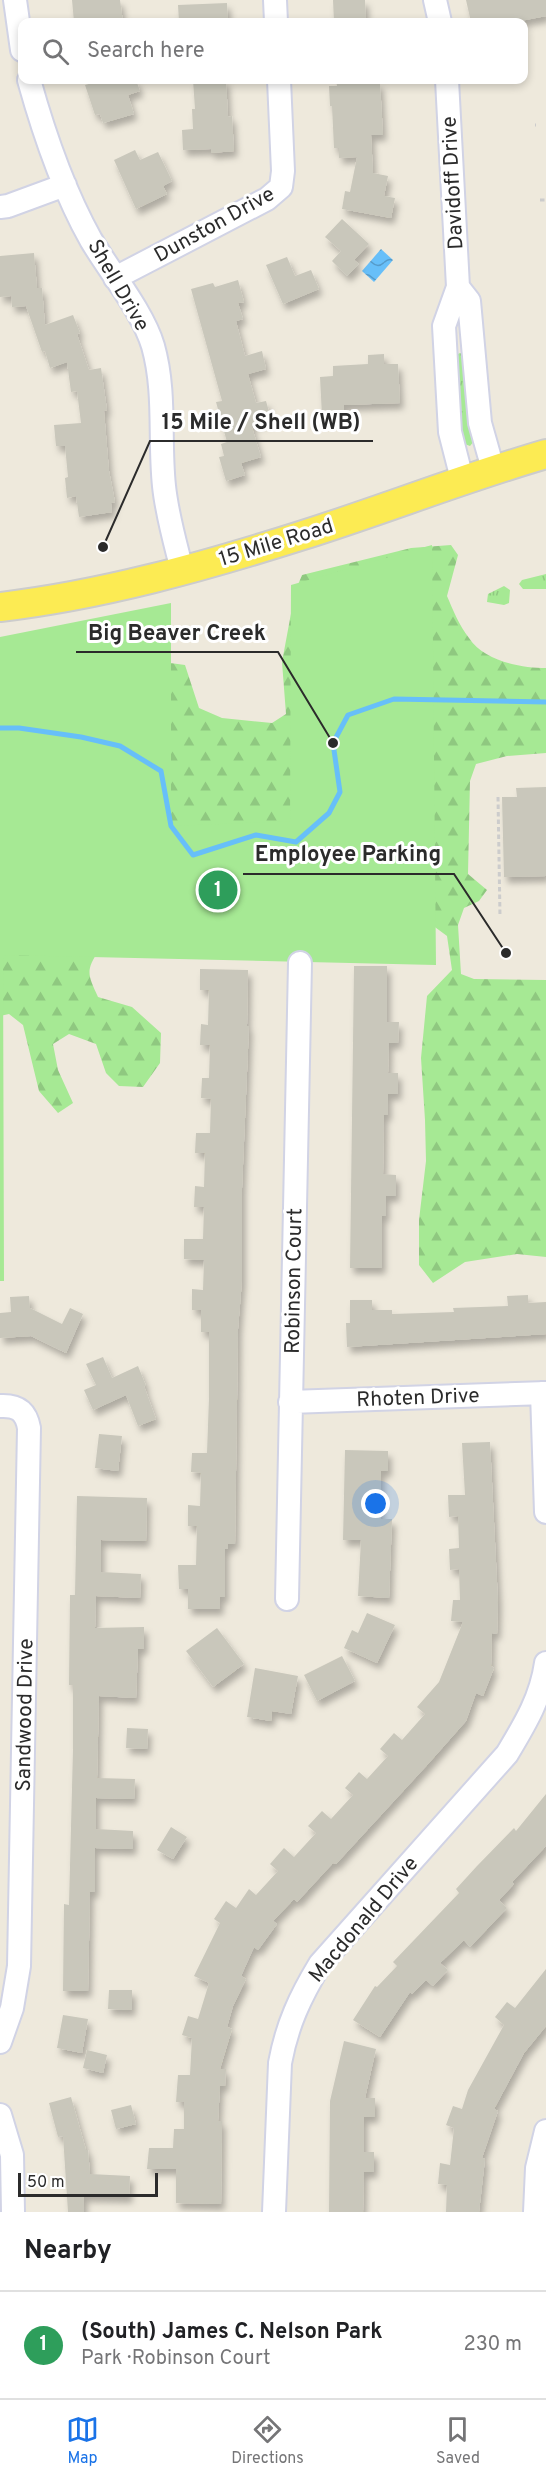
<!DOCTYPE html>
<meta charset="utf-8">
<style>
body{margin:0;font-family:Overpass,sans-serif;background:#f6f6f6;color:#202124}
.scale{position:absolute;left:18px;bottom:15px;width:140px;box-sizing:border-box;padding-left:6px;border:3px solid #2b2b2b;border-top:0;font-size:16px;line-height:21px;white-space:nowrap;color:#2b2b2b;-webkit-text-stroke:4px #fff;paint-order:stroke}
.you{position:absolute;left:376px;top:1504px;width:21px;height:21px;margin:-15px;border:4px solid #fff;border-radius:50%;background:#1a73e8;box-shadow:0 0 0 9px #1a73e833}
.badge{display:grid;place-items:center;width:39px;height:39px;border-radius:50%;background:#1a73e8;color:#fff;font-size:20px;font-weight:700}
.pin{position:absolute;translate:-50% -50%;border:3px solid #fff;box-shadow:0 2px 6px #0006}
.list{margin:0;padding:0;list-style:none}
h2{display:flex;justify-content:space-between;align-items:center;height:78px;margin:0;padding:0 24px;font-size:26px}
h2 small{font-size:20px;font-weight:400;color:#757577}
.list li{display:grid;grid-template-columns:39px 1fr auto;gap:18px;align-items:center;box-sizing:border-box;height:108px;padding:0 24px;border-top:2px solid #e0e0e0}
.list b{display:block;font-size:22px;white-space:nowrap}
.list p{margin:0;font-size:20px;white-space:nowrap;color:#757577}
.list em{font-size:20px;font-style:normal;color:#757577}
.icon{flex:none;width:33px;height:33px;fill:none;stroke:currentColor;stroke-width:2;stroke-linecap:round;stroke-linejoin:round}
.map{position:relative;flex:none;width:546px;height:2212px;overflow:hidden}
.search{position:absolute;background:#fff;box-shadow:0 3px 9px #0003;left:18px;right:18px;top:18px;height:66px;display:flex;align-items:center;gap:15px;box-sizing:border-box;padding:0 21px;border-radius:12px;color:#757577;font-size:22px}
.sheet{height:186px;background:#fff}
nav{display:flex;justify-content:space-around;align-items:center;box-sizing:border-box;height:84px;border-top:2px solid #e0e0e0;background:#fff;font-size:16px;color:#757577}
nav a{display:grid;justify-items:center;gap:3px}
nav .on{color:#1a73e8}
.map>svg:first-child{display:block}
.grass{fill:url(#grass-tufts)}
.forest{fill:url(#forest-firs)}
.park{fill:#a6e994}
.water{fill:url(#water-waves)}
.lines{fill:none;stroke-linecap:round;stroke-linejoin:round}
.stream{stroke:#67bff9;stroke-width:5}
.building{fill:#c9c7bb;filter:url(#shadow)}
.minor-casing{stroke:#d1d3e5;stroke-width:26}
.major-casing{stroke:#ccc;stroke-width:32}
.path{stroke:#ccc;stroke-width:3;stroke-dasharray:4.5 3;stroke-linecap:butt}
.minor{stroke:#fff;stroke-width:22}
.major{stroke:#fceb53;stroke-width:28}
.labels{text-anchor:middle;stroke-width:6;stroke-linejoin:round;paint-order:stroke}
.street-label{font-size:21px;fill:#2b2b2b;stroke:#fff}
.leader{fill:none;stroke:#2b2b2b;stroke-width:2}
.callout-dot{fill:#2b2b2b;stroke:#fff;stroke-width:2}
.callout-label{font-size:22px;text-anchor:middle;font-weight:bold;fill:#2b2b2b;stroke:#fff;stroke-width:6;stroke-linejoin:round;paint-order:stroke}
</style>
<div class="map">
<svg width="546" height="2212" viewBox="0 0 546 2212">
<defs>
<pattern id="grass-tufts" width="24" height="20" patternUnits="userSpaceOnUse" patternTransform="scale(1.5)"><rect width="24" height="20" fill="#a6e994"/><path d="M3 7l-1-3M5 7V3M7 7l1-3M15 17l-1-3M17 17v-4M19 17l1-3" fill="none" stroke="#8fc880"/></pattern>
<pattern id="forest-firs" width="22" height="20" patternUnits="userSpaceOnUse" patternTransform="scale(1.5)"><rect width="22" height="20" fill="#a6e994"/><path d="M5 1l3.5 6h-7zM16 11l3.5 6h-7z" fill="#8fc880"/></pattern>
<pattern id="water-waves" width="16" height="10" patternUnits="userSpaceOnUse" patternTransform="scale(1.5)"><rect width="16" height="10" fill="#67bff9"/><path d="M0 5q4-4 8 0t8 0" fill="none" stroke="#559bca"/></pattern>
<filter id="shadow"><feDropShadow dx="3.5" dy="6" stdDeviation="3" flood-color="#0004"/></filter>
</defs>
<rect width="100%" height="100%" fill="#eee9dc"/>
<path class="grass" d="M 460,353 L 464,354 L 475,440 L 470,446 L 462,443 L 458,428 L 456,355 Z
M 546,574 L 546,589 L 523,589 L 519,584 L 522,580 Z
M 504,586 L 510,590 L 509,603 L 504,605 L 487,602 L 488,594 Z"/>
<path class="forest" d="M 451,545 L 458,555 L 447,596 C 453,610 459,625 469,638 C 484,661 521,668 546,668 L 546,753 L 507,756 L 476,764 L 470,781 L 468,874 L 487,890 L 479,901 L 464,908 L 458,925 L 461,974 L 474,979 L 546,980 L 546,1257 L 517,1254 L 465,1262 L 433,1283 L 419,1265 L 419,1220 L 426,1161 L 425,1120 L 421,1058 L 427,996 L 452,970 L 447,936 L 424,919 L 99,950 C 85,971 88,975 98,997 L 132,1007 L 161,1033 L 160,1063 L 143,1087 L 119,1086 L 106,1073 L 96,1044 L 69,1034 L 53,1044 L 58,1070 L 73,1103 L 58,1113 L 39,1091 L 23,1025 L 9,1014 L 0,1016 L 0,687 L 163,662 L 185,665 L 199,708 L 222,718 L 272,723 L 286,714 L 282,662 L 295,592 L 302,575 L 411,548 Z"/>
<path class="park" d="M 432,545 L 436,965 L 3,955 L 4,1281 L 0,1281 L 0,637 L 171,603 L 171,826 L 290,821 L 291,585 Z"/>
<path class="water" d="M 381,249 L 393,260 L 374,282 L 362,271 Z"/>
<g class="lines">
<path class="stream" d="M 0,728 L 19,728 L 81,737 L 120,746 L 161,771 L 171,826 L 193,855 L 256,835 L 296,842 L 329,813 L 340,792 L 333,743 L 348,715 L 394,699 L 546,702"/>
</g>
<path class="building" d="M 72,0 L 120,0 L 123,22 L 74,22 Z
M 333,0 L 365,0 L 366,22 L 334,22 Z
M 466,0 L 546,0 L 546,16 L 515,22 L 471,22 Z
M 227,3 L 228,22 L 179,22 L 178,5 Z
M 104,80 L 136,80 L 140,91 L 128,95 L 134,114 L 103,123 L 100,114 L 95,115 L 85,85 Z
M 193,80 L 226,80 L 228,117 L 232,116 L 234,151 L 211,153 L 211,149 L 183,150 L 182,130 L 193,129 L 192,109 L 195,109 Z
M 336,80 L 369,80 L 369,83 L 380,83 L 383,135 L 371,135 L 373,173 L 388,176 L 384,196 L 395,198 L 391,218 L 342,209 L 345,191 L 350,192 L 357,157 L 339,158 L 339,148 L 334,148 L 332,106 L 330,106 L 329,86 L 337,86 Z
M 135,150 L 140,160 L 158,152 L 172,181 L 163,186 L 167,194 L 136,209 L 114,160 Z
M 342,219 L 369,244 L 354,260 L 359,264 L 347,276 L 332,261 L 341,251 L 325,237 Z
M 34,253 L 37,288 L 42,288 L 45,325 L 73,315 L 80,333 L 77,334 L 89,370 L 101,368 L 107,410 L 104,411 L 109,471 L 115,502 L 111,503 L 112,512 L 79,517 L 76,496 L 67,498 L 65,478 L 68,477 L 65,446 L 56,446 L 54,425 L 81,423 L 77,391 L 71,392 L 67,362 L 50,368 L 45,351 L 42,352 L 26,306 L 12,307 L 11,296 L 0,297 L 0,256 Z
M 287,257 L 295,276 L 311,270 L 319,289 L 283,304 L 266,265 Z
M 238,280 L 244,302 L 238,303 L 243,319 L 236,321 L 245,356 L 262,351 L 266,369 L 248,374 L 256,403 L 266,401 L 271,419 L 251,424 L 261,457 L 241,463 L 245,475 L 226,481 L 219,457 L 224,456 L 221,444 L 227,442 L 216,402 L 222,401 L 191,289 L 213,283 L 215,287 Z
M 384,354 L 384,364 L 398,364 L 400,403 L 344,405 L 344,415 L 322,416 L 320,377 L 333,376 L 333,366 L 368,364 L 368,355 Z
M 546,787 L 546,876 L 504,877 L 502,797 L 517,797 L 516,788 Z
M 354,966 L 387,966 L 387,1022 L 399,1022 L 398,1043 L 389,1043 L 388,1073 L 398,1073 L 398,1094 L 388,1094 L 388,1115 L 384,1115 L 383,1174 L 396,1175 L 396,1196 L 386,1196 L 386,1216 L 382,1216 L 382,1268 L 350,1268 Z
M 200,969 L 248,970 L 247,1026 L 249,1026 L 242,1188 L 242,1280 L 238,1329 L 235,1544 L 228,1544 L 228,1549 L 225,1549 L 225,1597 L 220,1597 L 220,1609 L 188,1609 L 188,1589 L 179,1589 L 178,1565 L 196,1565 L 197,1526 L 188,1526 L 188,1505 L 200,1506 L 201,1473 L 191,1472 L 192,1453 L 207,1453 L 209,1398 L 209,1332 L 201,1332 L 201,1310 L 192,1310 L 192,1289 L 203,1290 L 204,1260 L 184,1259 L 184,1239 L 203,1239 L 204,1207 L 194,1207 L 195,1186 L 204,1187 L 205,1153 L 195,1153 L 196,1133 L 210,1133 L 211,1099 L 201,1098 L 202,1078 L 209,1078 L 210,1045 L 200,1045 L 201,1024 L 208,1025 L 209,990 L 200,990 Z
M 528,1295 L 528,1303 L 546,1302 L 546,1334 L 347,1347 L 346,1323 L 350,1323 L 350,1300 L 372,1300 L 372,1310 L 392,1310 L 392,1314 L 454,1312 L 453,1308 L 508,1306 L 507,1296 Z
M 29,1296 L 30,1308 L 62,1324 L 70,1308 L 83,1314 L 66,1353 L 31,1336 L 0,1338 L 0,1313 L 11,1312 L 10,1297 Z
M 103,1357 L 112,1378 L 138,1366 L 146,1386 L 144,1386 L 156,1419 L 138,1426 L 126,1395 L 93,1410 L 84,1390 L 96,1385 L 86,1364 Z
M 99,1434 L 122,1436 L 118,1471 L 95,1468 Z
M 490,1442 L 498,1602 L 497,1634 L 492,1633 L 491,1666 L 494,1668 L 483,1696 L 476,1693 L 466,1721 L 428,1764 L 336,1864 L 333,1863 L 297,1902 L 294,1899 L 273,1921 L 277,1924 L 258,1950 L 254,1947 L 241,1976 L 246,1979 L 233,2006 L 227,2027 L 232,2029 L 220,2069 L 226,2069 L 225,2086 L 220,2086 L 218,2121 L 222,2121 L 221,2204 L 176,2203 L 176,2169 L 147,2169 L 149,2148 L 173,2148 L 174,2129 L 184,2129 L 184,2102 L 176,2102 L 178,2075 L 190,2075 L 192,2038 L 182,2035 L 188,2016 L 198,2019 L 209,1983 L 194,1976 L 220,1923 L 214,1919 L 226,1901 L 236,1908 L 249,1889 L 256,1895 L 278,1871 L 270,1864 L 284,1848 L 294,1857 L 316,1833 L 308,1826 L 322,1811 L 331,1819 L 353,1795 L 345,1788 L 359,1772 L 367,1779 L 388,1756 L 380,1749 L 394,1733 L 402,1740 L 425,1714 L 417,1707 L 439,1682 L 463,1622 L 451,1621 L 453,1600 L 460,1600 L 459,1569 L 450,1570 L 449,1549 L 459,1548 L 458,1516 L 449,1517 L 448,1495 L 465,1495 L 462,1443 Z
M 345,1450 L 388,1451 L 388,1471 L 381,1471 L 381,1519 L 392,1519 L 389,1598 L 358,1596 L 361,1540 L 343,1540 Z
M 77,1496 L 147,1498 L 146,1541 L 101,1540 L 101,1572 L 141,1574 L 140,1598 L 96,1596 L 95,1628 L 144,1627 L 144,1649 L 138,1649 L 136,1698 L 99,1696 L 97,1778 L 135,1779 L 134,1799 L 96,1798 L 96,1829 L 133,1831 L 133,1849 L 95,1848 L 95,1892 L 90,1892 L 88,1991 L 63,1991 L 64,1904 L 69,1905 L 73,1749 L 73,1685 L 69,1685 L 70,1595 L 75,1595 Z
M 367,1613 L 395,1625 L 377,1663 L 344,1648 L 352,1630 L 358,1633 Z
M 217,1628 L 244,1664 L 213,1687 L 186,1651 Z
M 342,1656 L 355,1681 L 317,1701 L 304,1675 Z
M 255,1668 L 298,1676 L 291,1714 L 272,1711 L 271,1721 L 247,1717 Z
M 127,1728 L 148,1729 L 147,1749 L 126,1748 Z
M 546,1794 L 546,1846 L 512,1882 L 514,1884 L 499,1900 L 507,1908 L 470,1947 L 464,1940 L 440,1963 L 448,1970 L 433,1986 L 426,1980 L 412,1994 L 410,1992 L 380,2037 L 353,2020 L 375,1986 L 377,1987 L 397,1966 L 393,1962 L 459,1893 L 456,1889 L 477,1866 L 514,1828 L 516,1831 Z
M 171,1827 L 187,1837 L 173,1859 L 157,1850 Z
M 546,1969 L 546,2026 L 524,2053 L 494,2109 L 498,2111 L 482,2158 L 485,2159 L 479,2212 L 446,2212 L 447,2185 L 438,2184 L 440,2163 L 450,2165 L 454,2128 L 446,2125 L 453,2106 L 462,2109 L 468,2090 L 504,2025 L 495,2017 L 507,2002 L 515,2008 Z
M 109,1990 L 132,1990 L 132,2010 L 108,2009 Z
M 63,2015 L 88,2019 L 82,2053 L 57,2048 Z
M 344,2041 L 376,2049 L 365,2098 L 375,2098 L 375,2117 L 364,2117 L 364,2152 L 374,2152 L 374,2172 L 364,2172 L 363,2212 L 329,2212 L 330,2101 Z
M 87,2050 L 107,2055 L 103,2073 L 83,2068 Z
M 71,2097 L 86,2150 L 88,2150 L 90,2174 L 130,2176 L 129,2197 L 84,2196 L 84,2212 L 68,2212 L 63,2136 L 58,2137 L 49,2103 Z
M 131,2105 L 136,2124 L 116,2129 L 111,2110 Z"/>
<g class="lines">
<g class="minor-casing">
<path id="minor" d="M 15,0 L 22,50
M 275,0 L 276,22
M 435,0 L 440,22
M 29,80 C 44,134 63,190 91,240 C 110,272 143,312 153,346 C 166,392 159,439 164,486 C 167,515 175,542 182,570
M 447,80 L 458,287 L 444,326 L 450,432 L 462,479
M 0,207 L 8,206 L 65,185
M 115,278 L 267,199 L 281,187 L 283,171 L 279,80
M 458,287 L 469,301 L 480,423 L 493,469
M 542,1393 L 546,1512
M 290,1402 L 546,1393
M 0,1406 C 17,1405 26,1411 29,1428 L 19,1966 L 12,2008 L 0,2042
M 287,1599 L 300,963
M 0,2115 L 12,2155 L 13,2212
M 274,2212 L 280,2063 C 287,2025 300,1997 320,1964 L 507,1754 C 525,1724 541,1698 546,1663
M 535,2212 L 537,2168 L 546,2131"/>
</g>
<g class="major-casing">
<path id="major" d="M 0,607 C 102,595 202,567 300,536 C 383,510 463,478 546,454"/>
</g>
<path class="path" d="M 535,125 L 536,125
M 540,200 L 546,200
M 498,797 L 500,917"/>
<use href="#minor" class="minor"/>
<use href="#major" class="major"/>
</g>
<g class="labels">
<g class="street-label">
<text transform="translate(452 183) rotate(-93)" y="7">Davidoff Drive</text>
<text transform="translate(214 224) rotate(-29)" y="7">Dunston Drive</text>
<text transform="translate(119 285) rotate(60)" y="7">Shell Drive</text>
<text transform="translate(276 542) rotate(-17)" y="7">15 Mile Road</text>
<text transform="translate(293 1281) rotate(-89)" y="7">Robinson Court</text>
<text transform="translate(418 1397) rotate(-2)" y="7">Rhoten Drive</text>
<text transform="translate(24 1715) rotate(-89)" y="7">Sandwood Drive</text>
<text transform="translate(363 1919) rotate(-50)" y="7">Macdonald Drive</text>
</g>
</g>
<path class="leader" d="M103 547L150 441H373M333 743L278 652H76M506 953L454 874H243"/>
<g class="callout-dot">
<circle cx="103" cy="547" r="6"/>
<circle cx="333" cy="743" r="6"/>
<circle cx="506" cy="953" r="6"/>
</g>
<g class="callout-label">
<text x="261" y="429">15 Mile / Shell (WB)</text>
<text x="177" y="640">Big Beaver Creek</text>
<text x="348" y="861">Employee Parking</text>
</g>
</svg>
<div class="scale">50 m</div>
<div class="you"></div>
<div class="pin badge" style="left:218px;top:890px;background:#2e9e5b">1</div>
<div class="search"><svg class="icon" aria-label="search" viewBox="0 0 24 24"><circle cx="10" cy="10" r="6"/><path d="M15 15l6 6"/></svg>Search here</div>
</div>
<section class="sheet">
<h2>Nearby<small></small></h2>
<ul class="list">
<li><span class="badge" style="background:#2e9e5b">1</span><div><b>(South) James C. Nelson Park</b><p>Park · Robinson Court</p></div><em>230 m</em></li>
</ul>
</section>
<nav>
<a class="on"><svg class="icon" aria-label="map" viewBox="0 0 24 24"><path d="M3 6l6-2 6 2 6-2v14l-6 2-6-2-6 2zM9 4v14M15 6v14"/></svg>Map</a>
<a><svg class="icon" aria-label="directions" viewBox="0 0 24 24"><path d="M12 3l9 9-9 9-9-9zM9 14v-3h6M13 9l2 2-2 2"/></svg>Directions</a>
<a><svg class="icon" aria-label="saved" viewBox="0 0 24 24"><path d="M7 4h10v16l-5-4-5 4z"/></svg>Saved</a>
</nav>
